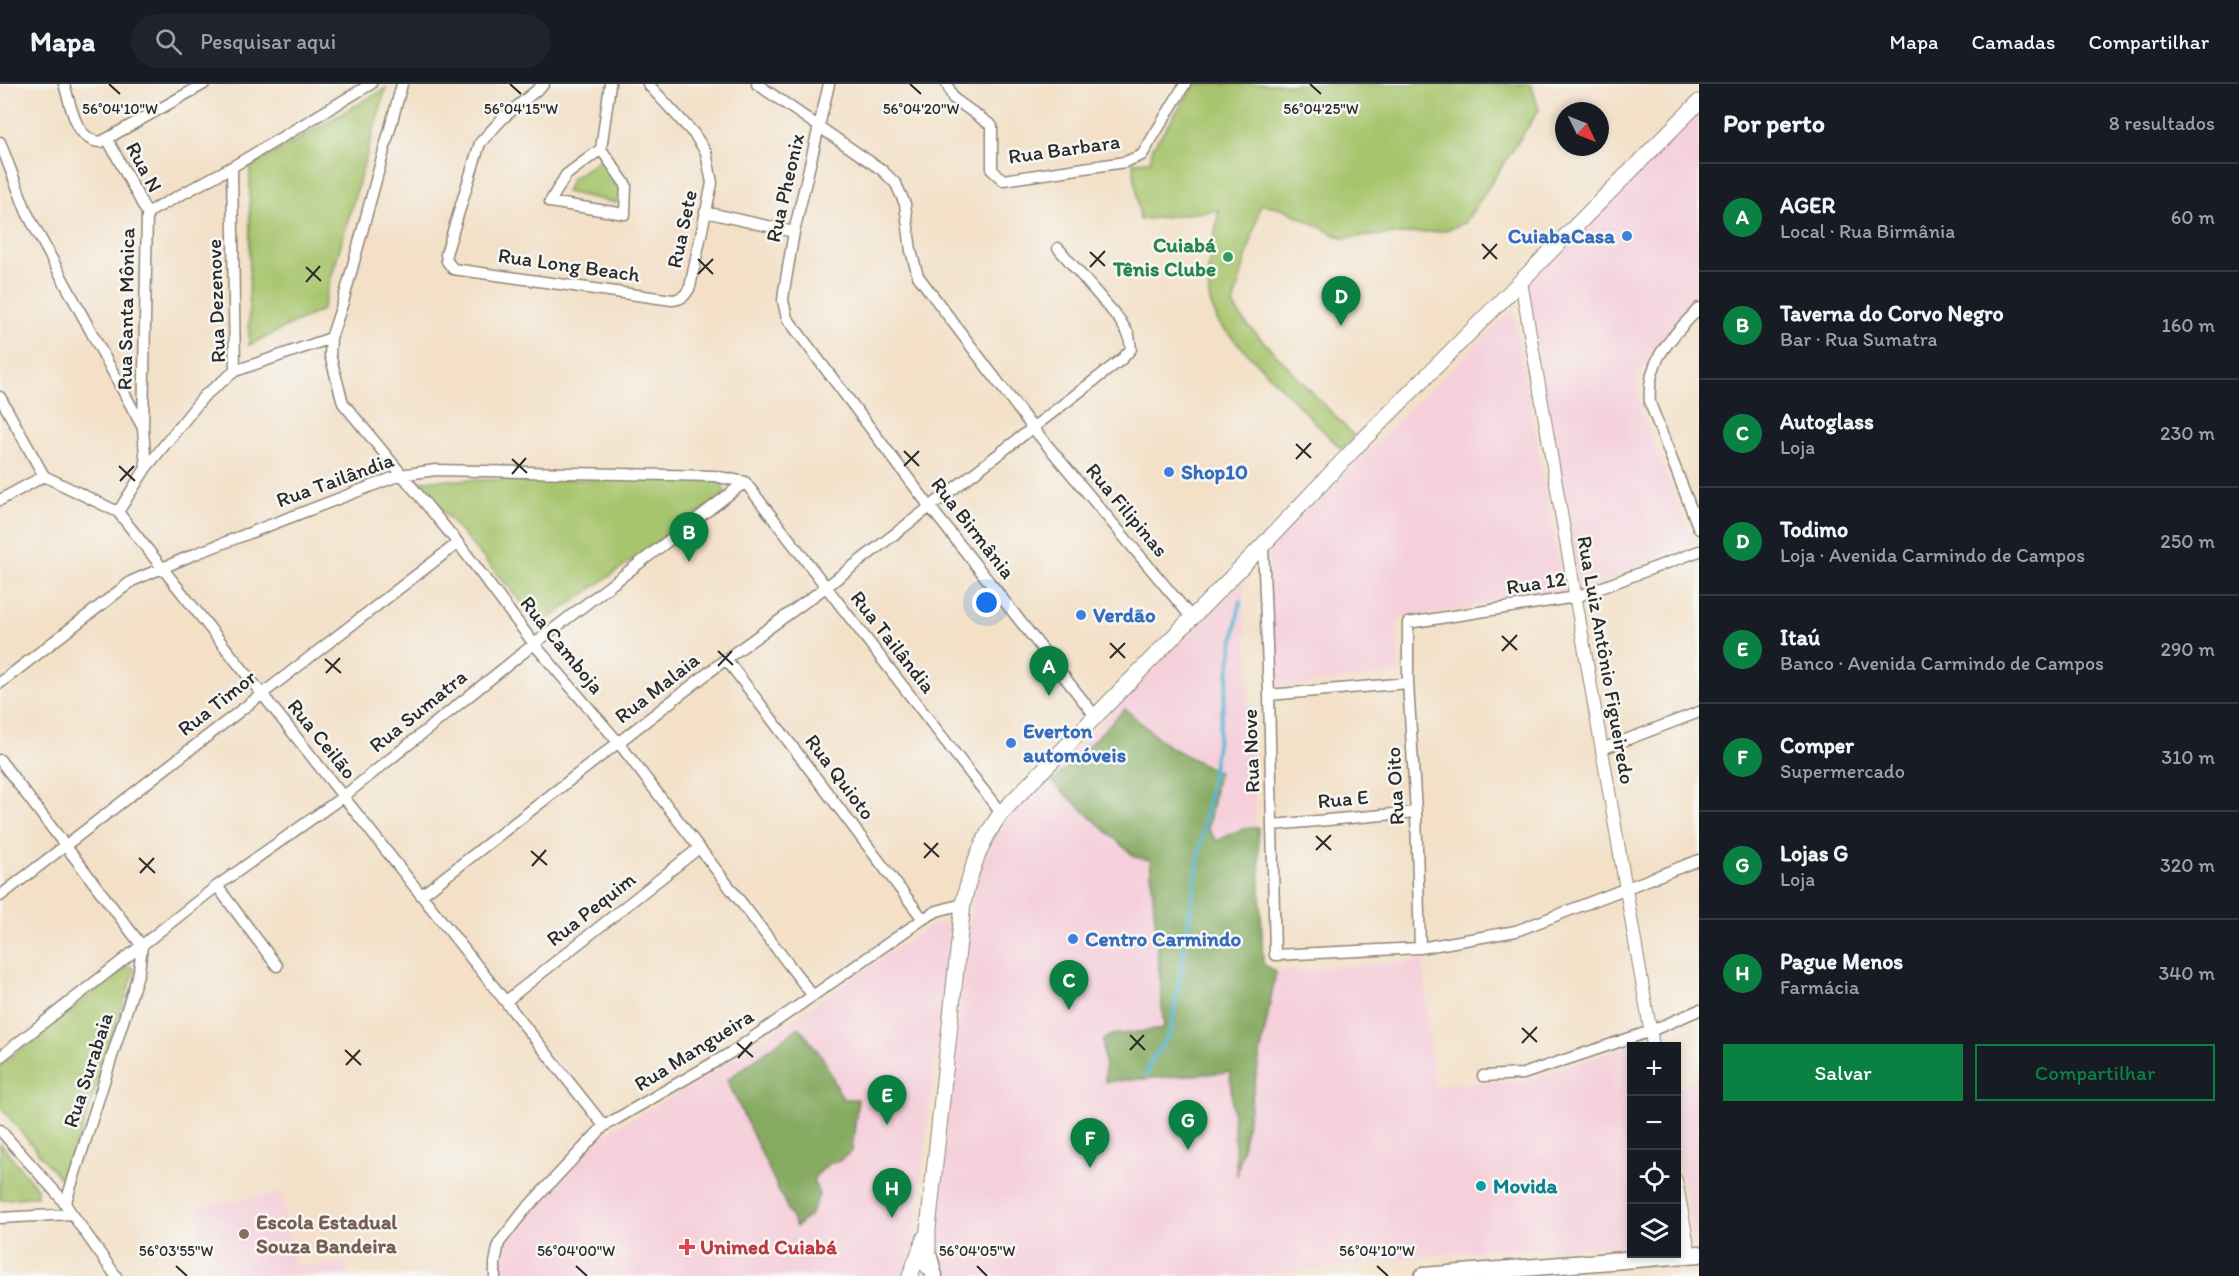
<!DOCTYPE html>
<html lang="pt">
<meta charset="utf-8">
<style>
body{margin:0;font-family:Itim,sans-serif;background:#20242c;color:#f1f3f6}
.controls{position:absolute;right:18px;bottom:18px;display:grid;overflow:hidden;border-radius:0px;box-shadow:0 3px 9px #0003}
.controls button{width:54px;height:54px;display:grid;place-items:center;padding:0;border:0;border-bottom:2px solid #363941;background:#171b24;color:#f1f3f6;font:30px sans-serif}
.compass{position:absolute;left:1555px;top:18px;width:54px;height:54px;border-radius:50%;background:#171b24;box-shadow:0 3px 9px #0003;rotate:133deg}
.you{position:absolute;left:987px;top:519px;width:21px;height:21px;margin:-15px;border:4px solid #fff;border-radius:50%;background:#1a73e8;box-shadow:0 0 0 9px #1a73e833}
.badge{display:grid;place-items:center;width:39px;height:39px;border-radius:50%;background:#0b8043;color:#fff;font-size:20px;font-weight:700}
.pin{position:absolute;translate:-50% -50px;filter:drop-shadow(0 2px 3px #0008)}
.pin::after{content:'';position:absolute;top:32px;width:21px;height:18px;background:inherit;clip-path:polygon(0 0,100% 0,50% 100%)}
.list{margin:0;padding:0;list-style:none}
h2{display:flex;justify-content:space-between;align-items:center;height:78px;margin:0;padding:0 24px;font-size:26px}
h2 small{font-size:20px;font-weight:400;color:#9ea1a6}
.list li{display:grid;grid-template-columns:39px 1fr auto;gap:18px;align-items:center;box-sizing:border-box;height:108px;padding:0 24px;border-top:2px solid #363941}
.list b{display:block;font-size:22px;white-space:nowrap}
.list p{margin:0;font-size:20px;white-space:nowrap;color:#9ea1a6}
.list em{font-size:20px;font-style:normal;color:#9ea1a6}
.actions{display:flex;gap:12px;padding:18px 24px}
.actions a{flex:1;padding:14px 0;border:2px solid #0b8043;border-radius:0px;text-align:center;font-size:21px;color:#0b8043}
.actions .main{background:#0b8043;color:#fff}
.icon{flex:none;width:33px;height:33px;fill:none;stroke:currentColor;stroke-width:2;stroke-linecap:round;stroke-linejoin:round}
.map{position:relative;flex:none;width:1699px;height:1192px;overflow:hidden}
header{display:flex;align-items:center;gap:36px;box-sizing:border-box;height:84px;padding:0 30px;background:#171b24;border-bottom:2px solid #363941}
header strong{font-size:28px}
nav{display:flex;gap:33px;margin-inline-start:auto;font-size:21px}
.search{width:420px;height:54px;background:#20242c;display:flex;align-items:center;gap:15px;box-sizing:border-box;padding:0 21px;border-radius:33px;color:#9ea1a6;font-size:22px}
main{display:flex}
aside{flex:1;background:#171b24}
.map>svg:first-child{display:block}
.built{fill:#f5cfda}
.green{fill:#a7c56d;stroke:#69784c;stroke-width:1.5}
.forest{fill:#85aa60;stroke:#586a46;stroke-width:1.5}
.lines{fill:none;stroke-linecap:round;stroke-linejoin:round}
.stream{stroke:#53b5d1;stroke-width:4}
.minor-casing{stroke:#8f8679;stroke-width:13}
.tertiary-casing{stroke:#8f8679;stroke-width:14}
.secondary-casing{stroke:#8f8679;stroke-width:17}
.trunk-casing{stroke:#8f8679;stroke-width:19}
.minor{stroke:#fff;stroke-width:10}
.tertiary{stroke:#fff;stroke-width:12}
.secondary{stroke:#fff;stroke-width:15}
.trunk{stroke:#fff;stroke-width:16}
.ticks{fill:none;stroke:#2b2b2b;stroke-width:2}
.shop-dot{fill:#3f7fe0;stroke:#f6f6f2;stroke-width:2}
.leisure-dot{fill:#2e9e5b;stroke:#f6f6f2;stroke-width:2}
.culture-dot{fill:#0f9aa8;stroke:#f6f6f2;stroke-width:2}
.education-dot{fill:#8d6e63;stroke:#f6f6f2;stroke-width:2}
.health-dot{fill:#e0444e;stroke:#f6f6f2;stroke-width:2}
.labels{text-anchor:middle;stroke-width:5;stroke-linejoin:round;paint-order:stroke}
.street-label{font-size:21px;fill:#2b2b2b;stroke:#f6f6f2}
.shop-label{font-size:21px;font-weight:bold;fill:#366cbe;stroke:#f6f6f2;text-anchor:start}
.leisure-label{font-size:21px;font-weight:bold;fill:#27864d;stroke:#f6f6f2;text-anchor:end}
.culture-label{font-size:21px;font-weight:bold;fill:#0d838f;stroke:#f6f6f2;text-anchor:start}
.education-label{font-size:21px;font-weight:bold;fill:#785e54;stroke:#f6f6f2;text-anchor:start}
.health-label{font-size:21px;font-weight:bold;fill:#be3a42;stroke:#f6f6f2;text-anchor:start}
.ticks-label{font-size:15px;text-anchor:middle;fill:#2b2b2b;stroke:#f6f6f2;stroke-width:5;stroke-linejoin:round;paint-order:stroke}
</style>
<header>
<strong>Mapa</strong>
<div class="search"><svg class="icon" aria-label="search" viewBox="0 0 24 24"><circle cx="10" cy="10" r="6"/><path d="M15 15l6 6"/></svg>Pesquisar aqui</div>
<nav><a>Mapa</a><a>Camadas</a><a>Compartilhar</a></nav>
</header>
<main>
<div class="map">
<svg width="1699" height="1192" viewBox="0 0 1699 1192">
<rect width="100%" height="100%" fill="#f6f6f2"/>
<filter id="ink" filterUnits="userSpaceOnUse"><feTurbulence type="fractalNoise" baseFrequency=".0167" numOctaves="2"/><feDisplacementMap in="SourceGraphic" scale="12" xChannelSelector="R" yChannelSelector="G"/><feConvolveMatrix kernelMatrix="1 2 1 2 8 2 1 2 1" color-interpolation-filters="sRGB"/></filter>
<filter id="wash" filterUnits="userSpaceOnUse"><feTurbulence type="fractalNoise" baseFrequency=".008" numOctaves="4" result="noise"/><feDisplacementMap in="SourceGraphic" scale="24" xChannelSelector="R" yChannelSelector="G"/><feGaussianBlur stdDeviation="1.35" result="paint"/><feColorMatrix in="noise" values="0 0 0 0 0 0 0 0 0 0 0 0 0 0 0 0 0 1.4 0 .05"/><feComposite in="paint" operator="in"/></filter>
<g filter="url(#wash)">
<rect width="100%" height="100%" fill="#f3e0c7"/>
<path class="built" d="M 1699,23 L 1699,216 L 1660,261 L 1642,285 L 1639,306 L 1642,331 L 1693,458 L 1579,508 L 1526,200 Z
M 1513,225 L 1564,509 L 1397,535 L 1398,589 L 1272,605 L 1268,463 Z
M 1243,494 L 1263,880 L 1276,888 L 1423,876 L 1434,1001 L 1526,996 L 1639,958 L 1640,962 L 1632,962 L 1631,1161 L 1449,1170 L 1255,1192 L 938,1192 L 934,1154 L 966,862 L 978,784 L 1010,730 Z
M 943,839 L 951,841 L 913,1170 L 902,1192 L 501,1192 L 500,1176 L 508,1158 L 602,1051 L 706,993 L 933,840 Z
M 1699,995 L 1699,1158 L 1694,1158 L 1677,1065 L 1676,1004 Z
M 282,1109 L 293,1182 L 347,1178 L 348,1192 L 219,1192 L 218,1188 L 205,1189 L 197,1123 Z"/>
<path class="green" d="M 1195,0 L 1530,0 L 1532,3 L 1539,26 L 1465,139 L 1443,147 L 1342,154 L 1282,124 L 1261,120 L 1233,221 L 1244,237 L 1354,352 L 1341,365 L 1219,240 L 1210,218 L 1207,193 L 1219,126 L 1140,136 L 1133,78 L 1150,77 L 1153,63 Z
M 386,4 L 322,226 L 249,261 L 250,83 Z
M 602,74 L 621,98 L 617,119 L 566,108 L 571,95 Z
M 721,395 L 725,410 L 549,535 L 536,535 L 418,398 L 432,396 Z
M 128,882 L 135,885 L 67,1091 L 58,1093 L 0,1022 L 0,981 Z
M 0,1059 L 37,1104 L 37,1112 L 0,1116 Z"/>
<path class="forest" d="M 1125,625 L 1168,662 L 1218,688 L 1208,745 L 1217,757 C 1230,751 1244,742 1258,744 L 1263,880 L 1276,888 L 1237,1092 L 1230,988 L 1105,998 C 1106,984 1103,971 1103,956 L 1111,951 L 1164,945 L 1150,776 L 1135,773 L 1052,698 Z
M 799,943 L 823,974 L 843,1015 L 858,1015 L 852,1067 L 839,1077 L 829,1079 L 813,1095 L 819,1111 L 811,1130 L 796,1143 L 727,996 Z"/>
<g class="lines">
<path class="stream" d="M 1146,991 L 1150,979 L 1171,947 L 1240,517"/>
</g>
</g>
<g filter="url(#ink)">
<g class="lines">
<g class="minor-casing">
<path id="minor" d="M 64,0 C 71,21 75,57 101,58 L 204,0
M 402,0 L 343,218 L 331,254 L 330,271 L 343,319 L 458,459 L 534,560 L 618,658 L 813,912
M 544,0 L 503,34 L 480,59 L 446,170 L 447,177 L 453,185 L 672,216 C 682,215 685,212 690,203 L 712,99 L 706,68 L 694,50 L 648,0
M 757,0 L 882,86 L 896,100 L 905,120 L 911,167 L 918,192 L 1032,343 L 1192,534
M 829,0 L 794,148 L 784,207 L 783,217 L 787,234 L 930,423 L 1096,633
M 947,0 L 953,14 L 992,42 L 992,86 L 1003,96 L 1125,78 L 1142,71 L 1185,0
M 108,56 L 147,129
M 0,58 L 27,129 L 143,344
M 601,65 L 566,91 L 550,118 L 625,130 L 626,101 L 601,65 L 610,0
M 232,83 L 235,287
M 705,128 L 794,148
M 1699,224 C 1672,254 1646,274 1650,319 L 1699,445
M 0,313 L 44,392 L 118,428 L 604,1042
M 146,384 L 143,345 L 147,129 L 232,83 L 371,0
M 745,398 L 1001,729
M 0,416 L 44,392
M 118,428 L 146,384 L 204,312 L 235,287 L 331,254
M 1263,461 L 1269,611 L 1275,871 L 1420,864 L 1516,847 L 1699,776
M 726,575 L 923,835
M 0,599 L 132,497 L 195,470 L 400,391 L 436,386 L 714,392 L 745,398
M 1269,611 L 1408,599
M 1602,665 L 1699,628
M 0,676 L 142,862 L 139,887 L 65,1121
M 1273,741 L 1416,728
M 217,802 L 277,882
M 423,810 L 726,575 L 826,503 L 1122,275 L 1131,265 L 1129,251 L 1119,235 L 1058,164
M 0,812 L 458,459
M 1420,864 L 1416,728 L 1408,599 L 1408,539 L 1576,513 L 1699,467
M 506,917 L 699,764
M 0,973 L 217,802 L 344,712 L 534,560 L 745,398
M 1483,992 L 1523,990 L 1651,947 L 1699,926
M 0,1046 L 60,1113 L 116,1192
M 0,1134 L 72,1130
M 495,1192 L 495,1179 L 499,1159 L 524,1127 L 604,1042 L 732,968 L 923,835 L 937,827 L 963,820"/>
</g>
<g class="tertiary-casing">
<path id="tertiary" d="M 1521,197 L 1653,962
M 1676,1096 L 1690,1172"/>
</g>
<g class="secondary-casing">
<path id="secondary" d="M 928,1183 L 928,1145 L 963,820 C 970,786 981,757 1001,729 L 1263,461 L 1355,364 L 1699,18
M 910,1192 L 925,1153"/>
</g>
<g class="trunk-casing">
<path id="trunk" d="M 929,1173 L 934,1192
M 1423,1192 L 1699,1170"/>
</g>
<use href="#minor" class="minor"/>
<use href="#tertiary" class="tertiary"/>
<use href="#secondary" class="secondary"/>
<use href="#trunk" class="trunk"/>
</g>
</g>
<path class="ticks" d="M 109,0 L 120,10M 510,0 L 521,10M 910,0 L 921,10M 1310,0 L 1321,10M 1482,160 L 1497,175M 1090,168 L 1105,182M 698,175 L 713,190M 1483,175 L 1497,160M 306,183 L 321,197M 1090,183 L 1105,167M 698,190 L 713,175M 306,198 L 320,182M 1296,360 L 1311,374M 904,367 L 919,382M 512,375 L 527,389M 1296,375 L 1311,359M 119,382 L 135,397M 904,382 L 919,367M 512,390 L 526,374M 120,397 L 134,382M 1502,552 L 1517,566M 1110,559 L 1125,574M 718,567 L 733,581M 1502,567 L 1517,551M 1110,574 L 1125,559M 325,575 L 341,589M 718,582 L 732,567M 326,589 L 340,574M 1316,752 L 1331,766M 924,759 L 939,773M 1316,766 L 1331,751M 531,767 L 547,781M 139,774 L 155,789M 924,774 L 938,759M 532,782 L 546,766M 140,789 L 154,774M 1522,944 L 1537,958M 1130,951 L 1145,966M 737,959 L 753,973M 1522,959 L 1537,943M 345,966 L 361,981M 1130,966 L 1144,951M 738,974 L 752,958M 346,981 L 360,966M 176,1182 L 187,1192M 576,1182 L 587,1192M 977,1182 L 987,1192M 1377,1182 L 1388,1192"/>
<g class="shop-dot">
<circle cx="1627" cy="152" r="6"/>
<circle cx="1169" cy="388" r="6"/>
<circle cx="1081" cy="531" r="6"/>
<circle cx="1011" cy="659" r="6"/>
<circle cx="1073" cy="855" r="6"/>
</g>
<circle class="leisure-dot" cx="1228" cy="173" r="6"/>
<circle class="culture-dot" cx="1481" cy="1102" r="6"/>
<circle class="education-dot" cx="244" cy="1150" r="6"/>
<path class="health-dot" d="M684 1154h6v6h6v6h-6v6h-6v-6h-6v-6h6z"/>
<g class="labels">
<g class="street-label">
<text transform="translate(1064 65) rotate(-8)" y="7">Rua Barbara</text>
<text transform="translate(144 83) rotate(62)" y="7">Rua N</text>
<text transform="translate(785 104) rotate(-77)" y="7">Rua Pheonix</text>
<text transform="translate(682 145) rotate(-78)" y="7">Rua Sete</text>
<text transform="translate(569 181) rotate(8)" y="7">Rua Long Beach</text>
<text transform="translate(216 217) rotate(-92)" y="7">Rua Dezenove</text>
<text transform="translate(126 225) rotate(-89)" y="7">Rua Santa Mônica</text>
<text transform="translate(335 396) rotate(-20)" y="7">Rua Tailândia</text>
<text transform="translate(1127 426) rotate(50)" y="7">Rua Filipinas</text>
<text transform="translate(973 444) rotate(52)" y="7">Rua Birmânia</text>
<text transform="translate(1536 499) rotate(-9)" y="7">Rua 12</text>
<text transform="translate(893 558) rotate(52)" y="7">Rua Tailândia</text>
<text transform="translate(562 561) rotate(51)" y="7">Rua Camboja</text>
<text transform="translate(1606 576) rotate(80)" y="7">Rua Luiz Antônio Figueiredo</text>
<text transform="translate(657 604) rotate(-38)" y="7">Rua Malaia</text>
<text transform="translate(217 619) rotate(-38)" y="7">Rua Timor</text>
<text transform="translate(418 627) rotate(-39)" y="7">Rua Sumatra</text>
<text transform="translate(322 655) rotate(51)" y="7">Rua Ceilão</text>
<text transform="translate(1251 667) rotate(-92)" y="7">Rua Nove</text>
<text transform="translate(840 693) rotate(53)" y="7">Rua Quioto</text>
<text transform="translate(1395 702) rotate(-93)" y="7">Rua Oito</text>
<text transform="translate(1343 715) rotate(-5)" y="7">Rua E</text>
<text transform="translate(591 825) rotate(-38)" y="7">Rua Pequim</text>
<text transform="translate(694 966) rotate(-32)" y="7">Rua Mangueira</text>
<text transform="translate(88 986) rotate(-72)" y="7">Rua Surabaia</text>
</g>
<g class="shop-label">
<text x="1615" y="159" text-anchor="end">CuiabaCasa</text>
<text x="1181" y="395">Shop10</text>
<text x="1093" y="538">Verdão</text>
<text x="1023" y="654">Everton<tspan x="1023" dy="24">automóveis</tspan></text>
<text x="1085" y="862">Centro Carmindo</text>
</g>
<g class="leisure-label">
<text x="1216" y="168">Cuiabá<tspan x="1216" dy="24">Tênis Clube</tspan></text>
</g>
<g class="culture-label">
<text x="1493" y="1109">Movida</text>
</g>
<g class="education-label">
<text x="256" y="1145">Escola Estadual<tspan x="256" dy="24">Souza Bandeira</tspan></text>
</g>
<g class="health-label">
<text x="700" y="1170">Unimed Cuiabá</text>
</g>
</g>
<g class="ticks-label">
<text x="120" y="30">56°04'10"W</text>
<text x="521" y="30">56°04'15"W</text>
<text x="921" y="30">56°04'20"W</text>
<text x="1321" y="30">56°04'25"W</text>
<text x="176" y="1172">56°03'55"W</text>
<text x="576" y="1172">56°04'00"W</text>
<text x="977" y="1172">56°04'05"W</text>
<text x="1377" y="1172">56°04'10"W</text>
</g>
</svg>
<div class="controls">
<button>+</button>
<button>−</button>
<button><svg class="icon" aria-label="locate" viewBox="0 0 24 24"><circle cx="12" cy="12" r="6"/><path d="M12 2v4M12 18v4M2 12h4M18 12h4"/></svg></button>
<button><svg class="icon" aria-label="layers" viewBox="0 0 24 24"><path d="M12 4l9 5-9 5-9-5zM3 14l9 5 9-5"/></svg></button>
</div>
<svg class="compass" viewBox="-18 -18 36 36"><path d="M0-13l5 13h-10z" fill="#e53935"/><path d="M0 13l5-13h-10z" fill="#9ea1a6"/></svg>
<div class="you"></div>
<div class="pin badge" style="left:1049px;top:612px">A</div>
<div class="pin badge" style="left:689px;top:478px">B</div>
<div class="pin badge" style="left:1069px;top:926px">C</div>
<div class="pin badge" style="left:1341px;top:242px">D</div>
<div class="pin badge" style="left:887px;top:1041px">E</div>
<div class="pin badge" style="left:1090px;top:1084px">F</div>
<div class="pin badge" style="left:1188px;top:1066px">G</div>
<div class="pin badge" style="left:892px;top:1134px">H</div>
</div>
<aside>
<h2>Por perto<small>8 resultados</small></h2>
<ul class="list">
<li><span class="badge">A</span><div><b>AGER</b><p>Local · Rua Birmânia</p></div><em>60 m</em></li>
<li><span class="badge">B</span><div><b>Taverna do Corvo Negro</b><p>Bar · Rua Sumatra</p></div><em>160 m</em></li>
<li><span class="badge">C</span><div><b>Autoglass</b><p>Loja</p></div><em>230 m</em></li>
<li><span class="badge">D</span><div><b>Todimo</b><p>Loja · Avenida Carmindo de Campos</p></div><em>250 m</em></li>
<li><span class="badge">E</span><div><b>Itaú</b><p>Banco · Avenida Carmindo de Campos</p></div><em>290 m</em></li>
<li><span class="badge">F</span><div><b>Comper</b><p>Supermercado</p></div><em>310 m</em></li>
<li><span class="badge">G</span><div><b>Lojas G</b><p>Loja</p></div><em>320 m</em></li>
<li><span class="badge">H</span><div><b>Pague Menos</b><p>Farmácia</p></div><em>340 m</em></li>
</ul>
<div class="actions"><a class="main">Salvar</a><a>Compartilhar</a></div>
</aside>
</main>
